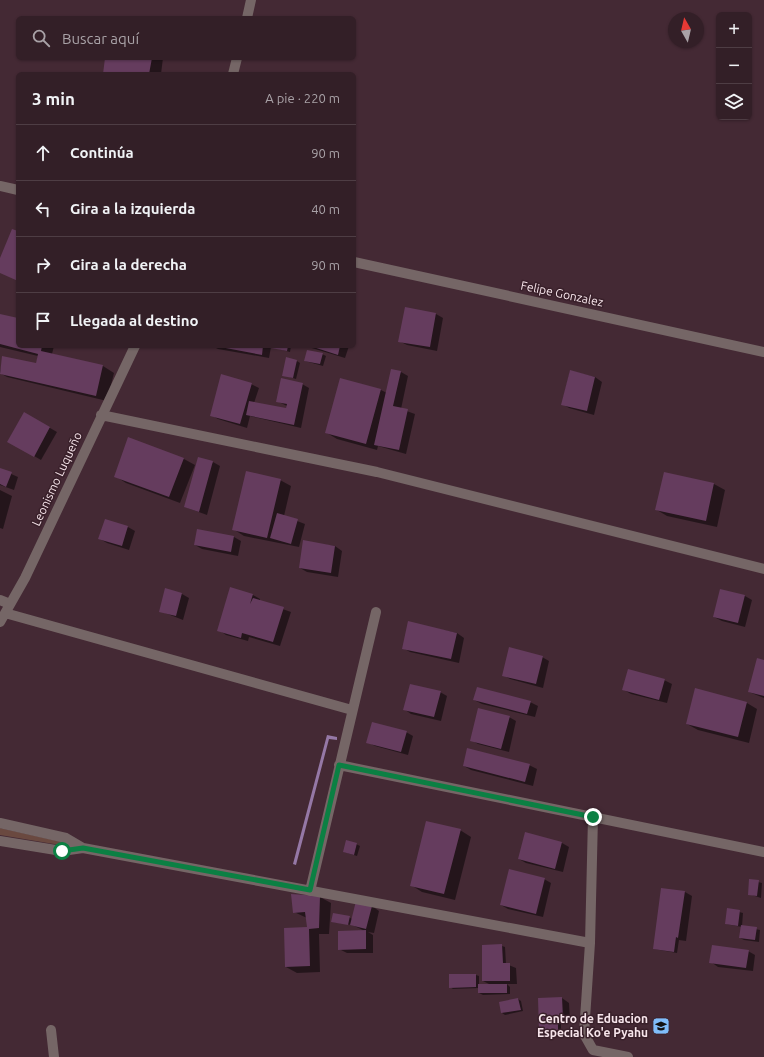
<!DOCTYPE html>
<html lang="es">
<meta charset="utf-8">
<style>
body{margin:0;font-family:Ubuntu,sans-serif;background:#3e2c33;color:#f1f3f6}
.controls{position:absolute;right:12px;top:12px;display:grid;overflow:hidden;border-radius:6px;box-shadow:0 1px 3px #0004}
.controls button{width:36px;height:36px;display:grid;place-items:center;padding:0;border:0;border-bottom:1px solid #4e3d44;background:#331f27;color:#f1f3f6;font:20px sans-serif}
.compass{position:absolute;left:668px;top:12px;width:36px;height:36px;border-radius:50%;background:#331f27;box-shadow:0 1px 3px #0004;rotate:352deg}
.stop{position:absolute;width:12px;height:12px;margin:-9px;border:3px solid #0b8043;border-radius:50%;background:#fff}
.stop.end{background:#0b8043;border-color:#fff;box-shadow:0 1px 4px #0008}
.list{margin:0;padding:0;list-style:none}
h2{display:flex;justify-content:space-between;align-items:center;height:52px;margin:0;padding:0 16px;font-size:17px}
h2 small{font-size:13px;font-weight:400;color:#a9a2a7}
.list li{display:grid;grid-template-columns:26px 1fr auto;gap:12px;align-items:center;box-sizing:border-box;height:56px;padding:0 16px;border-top:1px solid #4e3d44}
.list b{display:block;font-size:15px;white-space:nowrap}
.list em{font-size:13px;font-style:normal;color:#a9a2a7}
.icon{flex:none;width:22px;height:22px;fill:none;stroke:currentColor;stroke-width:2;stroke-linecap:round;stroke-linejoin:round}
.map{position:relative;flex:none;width:764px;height:1057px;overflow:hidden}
.search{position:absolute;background:#331f27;box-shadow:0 1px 3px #0004;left:16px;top:16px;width:340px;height:44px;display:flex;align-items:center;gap:10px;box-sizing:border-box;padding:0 14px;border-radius:6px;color:#a9a2a7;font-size:15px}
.panel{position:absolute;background:#331f27;box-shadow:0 1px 3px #0004;left:16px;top:72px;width:340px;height:276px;border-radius:6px}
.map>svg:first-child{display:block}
.green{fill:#6a4940}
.water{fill:#9578a6}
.shadow{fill:#0007}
.building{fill:#653c5e}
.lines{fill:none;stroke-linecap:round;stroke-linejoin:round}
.minor{stroke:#756666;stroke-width:10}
.route{stroke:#0b8043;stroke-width:5}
.labels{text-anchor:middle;stroke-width:3;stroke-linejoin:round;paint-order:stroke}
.street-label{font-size:12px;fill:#f7e5eb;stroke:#39202a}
.poi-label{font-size:12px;font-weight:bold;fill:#f7e5eb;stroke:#39202a;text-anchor:end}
</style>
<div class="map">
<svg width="764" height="1057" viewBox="0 0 764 1057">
<rect width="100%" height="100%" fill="#442934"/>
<path class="green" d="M 0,828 L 67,843 L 67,844 L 66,846 L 0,835 Z"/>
<path class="water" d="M 327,735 L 337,737 L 337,740 L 329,739 L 296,865 L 293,864 Z"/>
<path class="shadow" d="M 106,58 L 163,58 L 161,74 L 104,74 Z
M 406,308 L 436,314 L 443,318 L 437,351 L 407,345 L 399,341 Z
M 0,315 L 18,319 L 18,346 L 54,346 L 52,354 L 103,366 L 114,373 L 107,401 L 7,377 L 0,373 L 3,357 L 36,365 L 38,356 L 0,347 Z
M 212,346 L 291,346 L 290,352 L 271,347 L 269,358 L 218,349 Z
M 305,346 L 349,346 L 345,358 Z
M 322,354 L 326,356 L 323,366 L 305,361 Z
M 297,361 L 300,363 L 296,379 L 283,375 Z
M 570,371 L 595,377 L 602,382 L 594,415 L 569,408 L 562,404 Z
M 401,372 L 408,376 L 401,409 L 415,414 L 406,454 L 378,446 L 377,450 L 337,439 L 327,433 L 341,379 L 381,390 L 387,393 Z
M 251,384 L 259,388 L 254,403 L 286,409 L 287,406 L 277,401 L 302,384 L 309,388 L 301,428 L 250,416 L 247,428 L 218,419 L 211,415 Z
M 24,413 L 57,432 L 41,460 L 8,441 Z
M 129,439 L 184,459 L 195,465 L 180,503 L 126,483 L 115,476 Z
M 213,462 L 220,466 L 207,515 L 185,507 Z
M 0,469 L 18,477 L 14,490 L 0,485 Z
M 665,474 L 714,484 L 725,490 L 717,527 L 667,516 L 657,510 Z
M 280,480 L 291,486 L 284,516 L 305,524 L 299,547 L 244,536 L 233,529 Z
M 0,490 L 12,496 L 3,529 L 0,528 Z
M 128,527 L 135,531 L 129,550 L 107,543 L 100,539 Z
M 234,537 L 241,541 L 238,556 L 202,549 L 195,545 Z
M 304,542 L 335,546 L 342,551 L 338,577 L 307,572 L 300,568 Z
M 230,589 L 253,595 L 260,599 L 260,601 L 291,612 L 280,646 L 249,637 L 248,641 L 226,635 L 219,630 Z
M 166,590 L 182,594 L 189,598 L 183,620 L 160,611 Z
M 721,590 L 745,596 L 752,600 L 745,627 L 722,621 L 714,617 Z
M 409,623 L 457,633 L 464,638 L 459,663 L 410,652 L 403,648 Z
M 542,657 L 549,661 L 543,688 L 510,679 L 503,675 Z
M 764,661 L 764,698 L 749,692 Z
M 664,680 L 672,684 L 667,703 L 631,694 L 624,690 Z
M 440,692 L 447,696 L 441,721 L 411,714 L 404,709 Z
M 474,700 L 530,702 L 538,706 L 535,717 L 482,704 Z
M 747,703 L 757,709 L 749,743 L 698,730 L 687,724 Z
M 509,717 L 516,721 L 509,752 L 478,744 L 471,740 Z
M 406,732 L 413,736 L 408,755 L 375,746 L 368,742 Z
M 529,765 L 537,769 L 533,786 L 471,770 L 464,766 Z
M 460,830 L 471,837 L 455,900 L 422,892 L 411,885 Z
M 525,834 L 562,843 L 569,847 L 563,872 L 526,863 L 519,859 Z
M 356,844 L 360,846 L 357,856 L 344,852 Z
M 544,879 L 551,883 L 543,917 L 508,909 L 501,905 Z
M 750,880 L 762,883 L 761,898 L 749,894 Z
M 662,889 L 685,892 L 692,896 L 686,941 L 679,940 L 677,953 L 654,949 Z
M 320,897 L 331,903 L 329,934 L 319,934 L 320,972 L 297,973 L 286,967 L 308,928 L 307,918 L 294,912 Z
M 372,906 L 379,911 L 374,933 L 368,932 L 373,935 L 373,953 L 347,953 L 339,949 L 363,930 L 352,925 L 333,922 L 349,917 L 352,919 Z
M 728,909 L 743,913 L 742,926 L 760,930 L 759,942 L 744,940 L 740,938 L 742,927 L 726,924 Z
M 502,946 L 505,947 L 506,964 L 516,968 L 517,984 L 507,984 L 510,987 L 510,994 L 483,995 L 479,993 L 479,988 L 453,989 L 450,987 L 476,975 L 479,976 L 479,985 L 491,985 L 483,981 Z
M 748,951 L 755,955 L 753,971 L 718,967 L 711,962 Z
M 562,998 L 569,1003 L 570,1021 L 561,1022 L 561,1031 L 543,1032 L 540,1030 L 539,999 Z
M 518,999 L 521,1001 L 523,1011 L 505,1015 L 502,1013 Z"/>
<path class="building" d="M 105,58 L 152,58 L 149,74 L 103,74 Z
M 12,229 L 18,231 L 18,281 L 0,273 L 0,258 Z
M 405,307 L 436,313 L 430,347 L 398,342 Z
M 0,314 L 18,318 L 18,346 L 42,346 L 41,351 L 103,365 L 96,396 L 0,374 L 2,356 L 36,363 L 38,354 L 0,344 Z
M 215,346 L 263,346 L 262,355 Z
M 272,346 L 288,346 L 287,351 L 271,348 Z
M 310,346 L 340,346 L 338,355 Z
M 307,350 L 323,353 L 320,364 L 304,361 Z
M 286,357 L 297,360 L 293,378 L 282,376 Z
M 391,369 L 401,371 L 393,406 L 408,409 L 399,450 L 374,445 Z
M 570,370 L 595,377 L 587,411 L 561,405 Z
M 221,374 L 252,383 L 240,424 L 210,416 Z
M 281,378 L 303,383 L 294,425 L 246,415 L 249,401 L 286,408 L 287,404 L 276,402 Z
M 340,378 L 381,389 L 366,444 L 325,433 Z
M 24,412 L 50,427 L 34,457 L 7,442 Z
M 128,437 L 184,458 L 169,497 L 114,477 Z
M 198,457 L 213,461 L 199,512 L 184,507 Z
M 0,468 L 12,472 L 6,487 L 0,484 Z
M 246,471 L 281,479 L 267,538 L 232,530 Z
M 664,472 L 714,483 L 706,521 L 655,510 Z
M 277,513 L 298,519 L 291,544 L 270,538 Z
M 105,519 L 128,526 L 122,546 L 98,539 Z
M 197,529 L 234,536 L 231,552 L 194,545 Z
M 303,540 L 335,546 L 331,573 L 299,568 Z
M 230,587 L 253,594 L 250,604 L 253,598 L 284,607 L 273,642 L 242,633 L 241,638 L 217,631 Z
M 165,588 L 182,593 L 176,616 L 159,612 Z
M 720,589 L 745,595 L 738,623 L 713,617 Z
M 408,621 L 457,633 L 451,659 L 402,649 Z
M 509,647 L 543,656 L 536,684 L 502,676 Z
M 757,658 L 764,660 L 764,696 L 748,692 Z
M 628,669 L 665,679 L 659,700 L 622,690 Z
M 410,684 L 441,691 L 434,717 L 403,710 Z
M 477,687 L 531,701 L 527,714 L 473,700 Z
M 695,688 L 747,702 L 738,737 L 686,724 Z
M 478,708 L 510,716 L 501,749 L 470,741 Z
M 372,722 L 407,731 L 401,752 L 366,743 Z
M 467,748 L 530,764 L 525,782 L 463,766 Z
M 426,821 L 461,829 L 444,894 L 410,886 Z
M 525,832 L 562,842 L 555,869 L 518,859 Z
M 346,840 L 357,843 L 354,855 L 343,852 Z
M 509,869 L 545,878 L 536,914 L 500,905 Z
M 749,879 L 759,880 L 757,896 L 748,895 Z
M 661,888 L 685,891 L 678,938 L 676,937 L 674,952 L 653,949 Z
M 291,894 L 320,896 L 319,928 L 309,929 L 310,966 L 285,967 L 284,928 L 307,927 L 305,912 L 293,913 Z
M 356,901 L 372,906 L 366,929 L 350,925 Z
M 727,908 L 740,910 L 738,926 L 725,924 Z
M 333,913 L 350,916 L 348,925 L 331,922 Z
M 741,925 L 757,927 L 755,940 L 739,938 Z
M 366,930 L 366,949 L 338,950 L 338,931 Z
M 502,944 L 503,963 L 510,963 L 510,981 L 482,981 L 482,945 Z
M 712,945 L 749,950 L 746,968 L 709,963 Z
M 449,974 L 476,974 L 476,987 L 449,988 Z
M 478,984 L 507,984 L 507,993 L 478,993 Z
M 562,997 L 563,1018 L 558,1018 L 558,1030 L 539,1031 L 538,998 Z
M 518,998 L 521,1010 L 501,1013 L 499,1002 Z"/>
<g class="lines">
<path class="minor" d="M 247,18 L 251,0
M 233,74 L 237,58
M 0,186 L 18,190
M 354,262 L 764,352
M 101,415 L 377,472 L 764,569
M 0,600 L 10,604
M 5,613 L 352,710
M 0,622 L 25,578 L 135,346
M 339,765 L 764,852
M 593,817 L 590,943 L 584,1034 L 593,1050 L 628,1057
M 0,823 L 66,838 L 83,848
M 0,841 L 62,851 L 83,848 L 590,943
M 310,891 L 376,612
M 51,1030 L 54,1057"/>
</g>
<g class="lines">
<path class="route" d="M 62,851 L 83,848 L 310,890 L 339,765 L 593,817"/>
</g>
<defs>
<g id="school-square" transform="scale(0.9)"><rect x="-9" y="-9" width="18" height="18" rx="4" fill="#80bdfa" stroke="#39202a"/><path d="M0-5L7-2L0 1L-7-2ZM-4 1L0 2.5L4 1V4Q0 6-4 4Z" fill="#111"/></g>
</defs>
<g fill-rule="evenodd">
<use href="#school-square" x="661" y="1026"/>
</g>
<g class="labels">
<g class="street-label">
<text transform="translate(562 294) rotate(12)" y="4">Felipe Gonzalez</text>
<text transform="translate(57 479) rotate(-65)" y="4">Leonismo Luqueño</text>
</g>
<g class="poi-label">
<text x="648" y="1023">Centro de Eduacion<tspan x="648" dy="14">Especial Ko'e Pyahu</tspan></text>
</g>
</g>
</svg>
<div class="controls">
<button>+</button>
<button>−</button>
<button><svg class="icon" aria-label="layers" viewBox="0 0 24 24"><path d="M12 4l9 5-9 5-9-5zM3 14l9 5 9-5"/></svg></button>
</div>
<svg class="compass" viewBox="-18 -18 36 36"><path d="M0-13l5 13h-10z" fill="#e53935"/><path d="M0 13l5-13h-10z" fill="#a9a2a7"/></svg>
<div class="stop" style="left:62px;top:851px"></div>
<div class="stop end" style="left:593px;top:817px"></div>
<div class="search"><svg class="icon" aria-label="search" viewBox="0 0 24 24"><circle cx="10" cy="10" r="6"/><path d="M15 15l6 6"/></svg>Buscar aquí</div>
<section class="panel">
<h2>3 min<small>A pie · 220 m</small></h2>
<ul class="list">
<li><svg class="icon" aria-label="ahead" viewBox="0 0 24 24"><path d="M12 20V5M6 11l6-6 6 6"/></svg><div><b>Continúa</b></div><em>90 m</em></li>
<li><svg class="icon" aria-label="left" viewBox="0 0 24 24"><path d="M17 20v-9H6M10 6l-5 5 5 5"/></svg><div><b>Gira a la izquierda</b></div><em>40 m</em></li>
<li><svg class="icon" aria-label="right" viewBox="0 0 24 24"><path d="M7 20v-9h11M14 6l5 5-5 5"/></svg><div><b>Gira a la derecha</b></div><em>90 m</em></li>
<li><svg class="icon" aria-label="arrive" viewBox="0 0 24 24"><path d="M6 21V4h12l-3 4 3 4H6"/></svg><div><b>Llegada al destino</b></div></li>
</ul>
</section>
</div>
